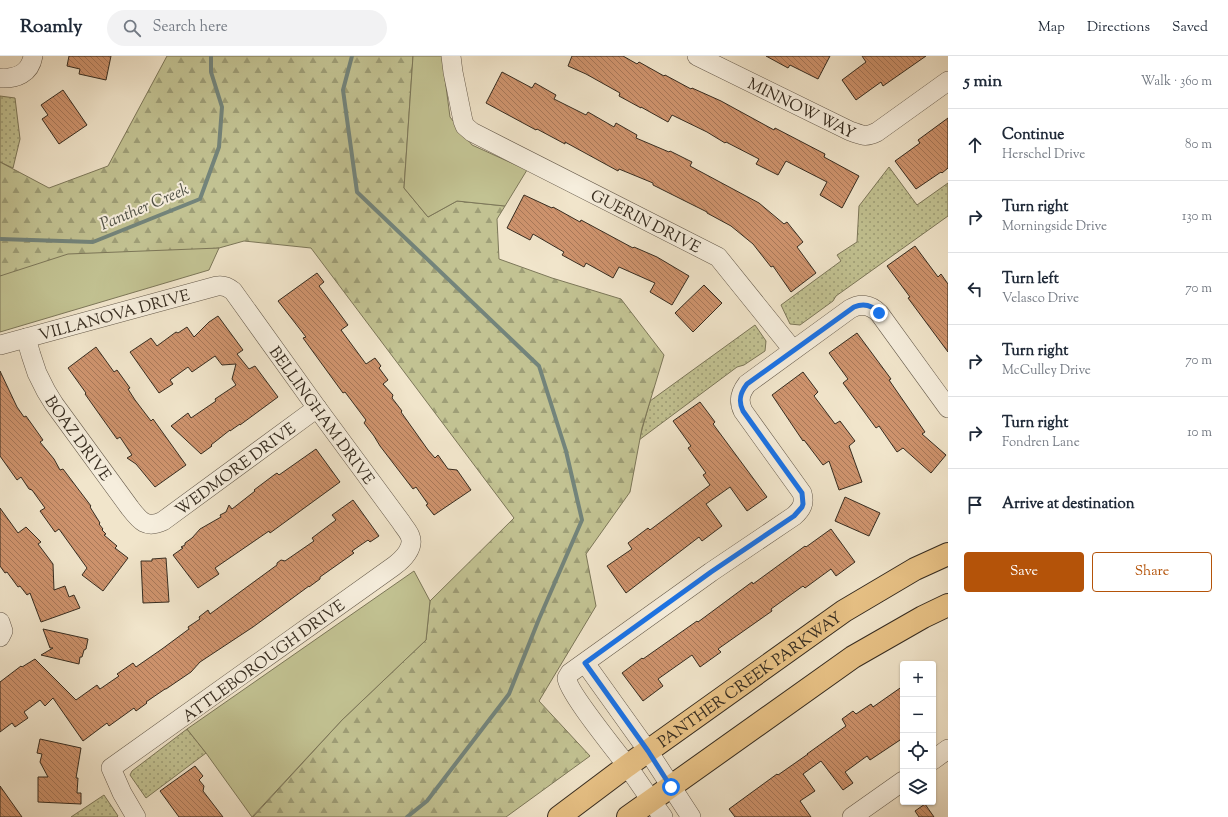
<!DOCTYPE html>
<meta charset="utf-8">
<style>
body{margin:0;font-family:"Sorts Mill Goudy",serif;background:#f2f2f3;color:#1f2937}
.controls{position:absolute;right:12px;bottom:12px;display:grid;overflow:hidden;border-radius:4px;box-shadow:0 1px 3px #0004}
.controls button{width:36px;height:36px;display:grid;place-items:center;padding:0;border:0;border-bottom:1px solid #e0e1e3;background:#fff;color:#1f2937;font:20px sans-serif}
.stop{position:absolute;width:12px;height:12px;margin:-9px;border:3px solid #1a73e8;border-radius:50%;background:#fff}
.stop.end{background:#1a73e8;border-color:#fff;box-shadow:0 1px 4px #0008}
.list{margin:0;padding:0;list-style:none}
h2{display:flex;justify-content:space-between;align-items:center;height:52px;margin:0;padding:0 16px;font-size:17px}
h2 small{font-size:13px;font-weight:400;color:#747a83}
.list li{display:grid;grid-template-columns:26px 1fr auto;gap:12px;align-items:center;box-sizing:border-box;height:72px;padding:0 16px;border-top:1px solid #e0e1e3}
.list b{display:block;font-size:15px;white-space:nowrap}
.list p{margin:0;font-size:13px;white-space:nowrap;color:#747a83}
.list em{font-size:13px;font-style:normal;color:#747a83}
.actions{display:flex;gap:8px;padding:12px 16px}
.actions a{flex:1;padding:9px 0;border:1px solid #b45309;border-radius:4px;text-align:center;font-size:14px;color:#b45309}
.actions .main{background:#b45309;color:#fff}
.icon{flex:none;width:22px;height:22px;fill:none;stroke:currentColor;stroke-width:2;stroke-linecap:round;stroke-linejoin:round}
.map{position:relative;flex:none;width:948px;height:761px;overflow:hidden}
header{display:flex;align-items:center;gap:24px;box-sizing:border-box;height:56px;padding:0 20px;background:#fff;border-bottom:1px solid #e0e1e3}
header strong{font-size:19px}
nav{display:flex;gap:22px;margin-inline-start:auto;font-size:14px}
.search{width:280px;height:36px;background:#f2f2f3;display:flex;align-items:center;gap:10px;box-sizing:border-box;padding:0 14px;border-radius:22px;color:#747a83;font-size:15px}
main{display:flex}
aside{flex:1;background:#fff}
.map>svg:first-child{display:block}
.grass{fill:url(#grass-dots);stroke:#7c7759}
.forest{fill:url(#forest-firs);stroke:#7c7759}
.green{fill:#c2c292;stroke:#7c7759}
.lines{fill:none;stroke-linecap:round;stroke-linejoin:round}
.stream{stroke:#73847b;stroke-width:4}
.building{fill:url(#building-back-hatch);stroke:#362c20}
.minor-casing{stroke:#655a4b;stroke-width:20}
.major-casing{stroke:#362c20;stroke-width:24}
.minor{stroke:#f6eedd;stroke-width:19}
.major{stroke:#e8c286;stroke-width:22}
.route{stroke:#1a73e8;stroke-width:5}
.labels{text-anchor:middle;stroke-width:4;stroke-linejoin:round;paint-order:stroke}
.street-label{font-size:16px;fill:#362c20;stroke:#f6eedd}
.water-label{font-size:17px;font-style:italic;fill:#4f5146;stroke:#f6eedd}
</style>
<header>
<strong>Roamly</strong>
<div class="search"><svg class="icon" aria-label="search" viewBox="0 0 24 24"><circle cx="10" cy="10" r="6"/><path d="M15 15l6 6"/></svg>Search here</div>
<nav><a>Map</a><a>Directions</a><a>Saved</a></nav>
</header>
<main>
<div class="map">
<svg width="948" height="761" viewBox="0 0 948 761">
<defs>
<pattern id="grass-dots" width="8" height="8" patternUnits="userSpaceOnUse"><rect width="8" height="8" fill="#c2c292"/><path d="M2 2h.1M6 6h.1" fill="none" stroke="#9e9e77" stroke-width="1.8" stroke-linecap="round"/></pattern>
<pattern id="forest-firs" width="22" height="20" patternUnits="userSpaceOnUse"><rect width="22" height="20" fill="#c2c292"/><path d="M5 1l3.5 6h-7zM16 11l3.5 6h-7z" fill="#9e9e77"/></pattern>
<pattern id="building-back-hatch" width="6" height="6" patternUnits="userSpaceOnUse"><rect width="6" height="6" fill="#ce936d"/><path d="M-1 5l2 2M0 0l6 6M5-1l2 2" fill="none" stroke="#a87859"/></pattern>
</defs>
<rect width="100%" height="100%" fill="#f1e5cb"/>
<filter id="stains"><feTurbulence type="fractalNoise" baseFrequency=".005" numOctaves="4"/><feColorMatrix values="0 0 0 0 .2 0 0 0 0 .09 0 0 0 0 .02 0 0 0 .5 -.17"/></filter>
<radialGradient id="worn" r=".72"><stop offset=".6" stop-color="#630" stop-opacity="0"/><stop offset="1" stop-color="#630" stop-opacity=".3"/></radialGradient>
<path class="grass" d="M 0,40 L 15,42 L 20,83 L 13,112 L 0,106 Z
M 889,111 L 917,149 L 948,127 L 948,160 L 836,240 L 833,245 L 800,269 L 790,268 L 781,249 L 841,205 L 837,199 L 857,186 L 859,150 Z
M 755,269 L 766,285 L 765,295 L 744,309 L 737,311 L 639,384 L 650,345 Z
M 187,673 L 206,697 L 146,742 L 130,719 L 132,715 Z
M 104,739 L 118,760 L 117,761 L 71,761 Z"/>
<path class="forest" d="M 167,0 L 413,0 L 404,132 L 428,161 L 457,145 L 505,150 L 497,163 L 499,203 L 552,222 L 621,243 L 664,299 L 642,372 L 630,436 L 586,498 L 596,550 L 539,645 L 590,700 L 506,761 L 253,761 L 342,664 L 426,584 L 430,545 L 514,462 L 311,192 L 244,185 L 219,192 L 0,220 L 0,106 L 49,132 L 108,110 Z"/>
<path class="green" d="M 413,0 L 442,0 L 450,61 L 472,89 L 527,114 L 505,150 L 457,145 L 428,161 L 404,132 Z
M 219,192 L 209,214 L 0,276 L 0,220 L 68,198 Z
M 414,515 L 430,545 L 426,584 L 342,664 L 252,761 L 206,697 L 187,673 Z"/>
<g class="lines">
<path class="stream" d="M 352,0 L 343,34 L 357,136 L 539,310 L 566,395 L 582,464 L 539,563 L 509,638 L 427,745 L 407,761
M 0,183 L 93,186 L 200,143 L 219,91 L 222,51 L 211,16 L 211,0"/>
</g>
<path class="building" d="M 69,0 L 111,0 L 106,24 L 79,18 L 80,13 L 67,10 Z
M 572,0 L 623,0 L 637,8 L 639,6 L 664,20 L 665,19 L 691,33 L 692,32 L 721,45 L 774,74 L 775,72 L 825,98 L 824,101 L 859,120 L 842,152 L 820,139 L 827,126 L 786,105 L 778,119 L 756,108 L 759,103 L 726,86 L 725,87 L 707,76 L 672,59 L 668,66 L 641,51 L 641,52 L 619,40 L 620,37 L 586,18 L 568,10 Z
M 766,0 L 830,0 L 818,23 L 790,9 L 788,12 Z
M 862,0 L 926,0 L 883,30 L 881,26 L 856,44 L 842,24 L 866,6 Z
M 502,16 L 532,32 L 535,27 L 556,39 L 554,43 L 586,59 L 588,56 L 614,71 L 616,67 L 637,79 L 636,82 L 669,96 L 670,95 L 692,106 L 690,110 L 759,147 L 784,168 L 787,166 L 803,186 L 797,191 L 816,217 L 791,236 L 773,210 L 771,211 L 753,188 L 731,170 L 707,157 L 707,156 L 653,129 L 653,127 L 619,113 L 618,115 L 565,86 L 565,88 L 537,73 L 536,74 L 486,47 Z
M 63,34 L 87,69 L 59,88 L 42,63 L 48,59 L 41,49 Z
M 948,62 L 948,112 L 942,117 L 941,116 L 916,133 L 895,105 L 920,87 L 918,84 Z
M 524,139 L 552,152 L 553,151 L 580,166 L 581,164 L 633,192 L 634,191 L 657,201 L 689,220 L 672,249 L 650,236 L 655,227 L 619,211 L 613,222 L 586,207 L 584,211 L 562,199 L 564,196 L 533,178 L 530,184 L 507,172 Z
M 915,190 L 938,221 L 941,218 L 948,228 L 948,296 L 908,242 L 910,241 L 887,210 Z
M 317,217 L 324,226 L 319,230 L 348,269 L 341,274 L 366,308 L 375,302 L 381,310 L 379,312 L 388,324 L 383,328 L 393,339 L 392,342 L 402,355 L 401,356 L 428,394 L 435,402 L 438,399 L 448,413 L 457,414 L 471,434 L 434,459 L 426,449 L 428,448 L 416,431 L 413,433 L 380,390 L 374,380 L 364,367 L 366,364 L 345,336 L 343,337 L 303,282 L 306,281 L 278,245 Z
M 704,229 L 722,247 L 693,276 L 675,257 Z
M 218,260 L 243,294 L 237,298 L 249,313 L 255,310 L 278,341 L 240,369 L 240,368 L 230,375 L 230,374 L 211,389 L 212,390 L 201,398 L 171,370 L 188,357 L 191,362 L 216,345 L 215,343 L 236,329 L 232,323 L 236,308 L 222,309 L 215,300 L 192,316 L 188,311 L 170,324 L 173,328 L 159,337 L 130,296 L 151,282 L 157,290 L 176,276 L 178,277 L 187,271 L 194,281 L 209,266 Z
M 857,277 L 891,323 L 889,324 L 925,376 L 922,378 L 946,399 L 931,417 L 903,392 L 897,396 L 879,370 L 876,372 L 843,327 L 848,323 L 829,297 Z
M 96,291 L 114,316 L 117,314 L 130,332 L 128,333 L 135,344 L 151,365 L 153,363 L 186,409 L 155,431 L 136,408 L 127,402 L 132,399 L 120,381 L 117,383 L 102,362 L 85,338 L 86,337 L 68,312 Z
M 0,315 L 17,351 L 24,361 L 26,360 L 43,384 L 40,386 L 54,403 L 60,414 L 63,413 L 91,450 L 90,451 L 100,467 L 99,468 L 103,473 L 102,474 L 106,478 L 104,479 L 117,490 L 115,492 L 128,502 L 103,535 L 82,519 L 87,512 L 59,473 L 55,476 L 40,455 L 45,452 L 32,434 L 29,433 L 21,421 L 17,424 L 0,400 Z
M 803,316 L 818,336 L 814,340 L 835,368 L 840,365 L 855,385 L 849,390 L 862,426 L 839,434 L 829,405 L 823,409 L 804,384 L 803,385 L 772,339 Z
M 700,346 L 715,366 L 713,368 L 767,441 L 747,455 L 730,431 L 706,448 L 722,470 L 702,485 L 699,481 L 626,537 L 607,510 L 632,493 L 628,487 L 648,472 L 650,474 L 710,429 L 703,419 L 706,417 L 688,392 L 691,390 L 673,365 Z
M 316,393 L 340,426 L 270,477 L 269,475 L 215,512 L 219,518 L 198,532 L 173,499 L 183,492 L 181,491 L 185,489 L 185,487 L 192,482 L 200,473 L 221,461 L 220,459 L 226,456 L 229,449 L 232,453 L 255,435 L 254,434 L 274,419 L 277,417 L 279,419 Z
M 845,441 L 880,457 L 869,480 L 835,465 Z
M 353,444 L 379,480 L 370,486 L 368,484 L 352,495 L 354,497 L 320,521 L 320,523 L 309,531 L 309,530 L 253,571 L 200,606 L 191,616 L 166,633 L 165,633 L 146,646 L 147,647 L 136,655 L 134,652 L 109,670 L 107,667 L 83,685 L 53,642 L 45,650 L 40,644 L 24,656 L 28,662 L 15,671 L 12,667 L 0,676 L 0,626 L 21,610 L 22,611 L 35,603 L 76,644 L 97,629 L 100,633 L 119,620 L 117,618 L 133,607 L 136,611 L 162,593 L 189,573 L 188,571 L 200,563 L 199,561 L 208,554 L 210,558 L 277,509 L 277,507 L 281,504 L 285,505 L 314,485 L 312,482 L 336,464 L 332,459 Z
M 0,452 L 18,477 L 26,471 L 41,486 L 38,488 L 53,508 L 54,534 L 65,530 L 69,541 L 74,539 L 80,552 L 41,566 L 30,537 L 27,539 L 20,530 L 18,531 L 7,516 L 5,517 L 0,510 Z
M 831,473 L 855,506 L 836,520 L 831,513 L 805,532 L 803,530 L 771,553 L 772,555 L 718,593 L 721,596 L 700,611 L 692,599 L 658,623 L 663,630 L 643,645 L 622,617 L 642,602 L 643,603 L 697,565 L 698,566 L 752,526 L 753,528 L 805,490 L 806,491 Z
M 166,502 L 169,546 L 143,547 L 141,505 L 152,505 L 152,503 Z
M 43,573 L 88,583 L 86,593 L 84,594 L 82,601 L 80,601 L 79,608 L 41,599 L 53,592 L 50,592 Z
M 903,630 L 903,682 L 870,704 L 867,700 L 845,716 L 853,727 L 843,734 L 821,705 L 803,718 L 815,735 L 800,745 L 811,761 L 735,761 L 729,753 L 777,718 L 778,719 L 808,698 L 807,698 L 846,670 L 842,663 L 853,655 L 856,658 L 871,648 L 873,651 Z
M 40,683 L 81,692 L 76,722 L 78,722 L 77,737 L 81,737 L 81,748 L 38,746 L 38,721 L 48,721 L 40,706 L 42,698 L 37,697 Z
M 195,710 L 203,720 L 199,724 L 204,730 L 203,735 L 223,761 L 179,761 L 160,735 Z
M 0,730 L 22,761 L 0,761 Z
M 925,748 L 934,761 L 919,761 L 915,755 Z"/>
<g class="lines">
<g class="minor-casing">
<g id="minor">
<path id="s1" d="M 451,0 L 453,16 L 463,65 L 465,70 L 472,76 L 718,201 L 793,294"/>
<path id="s2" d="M 697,0 L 850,75 C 862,79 865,82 877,76 L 948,25"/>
<path d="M 0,22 C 16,23 30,18 33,0"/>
<path id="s3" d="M 26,282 L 31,299 L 37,317 L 46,335 L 54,348 L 130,452 C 140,465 146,473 163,465 L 317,352"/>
<path id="s4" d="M 0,289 L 217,230 C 223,229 228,231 233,235 L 317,352 L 401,466 C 404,471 408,475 410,480 C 415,492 402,504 394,510 L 111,712 L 122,737 L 136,761"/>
<path d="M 0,566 L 3,575 L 0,581"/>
<path d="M 585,607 L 648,695 L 691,761"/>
<path d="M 933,704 L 948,693"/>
<path d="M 663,761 C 651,745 640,728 628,711 C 617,696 567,635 567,622 L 570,617 L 711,516 L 794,460 C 802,453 805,447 802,437 L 743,355 C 738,345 740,337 747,328 L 850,253 C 860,247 870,248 879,257 L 948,352"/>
<path d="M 852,761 L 903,725"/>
</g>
</g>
<g class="major-casing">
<g id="major">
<path id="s5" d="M 559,761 L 627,710 L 844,555 L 915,513 L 948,498"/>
<path d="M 628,761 L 853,601 L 923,561 L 948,549"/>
</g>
</g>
<use href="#minor" class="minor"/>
<use href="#major" class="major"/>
</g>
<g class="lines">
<path class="route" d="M 671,731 L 648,695 L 585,607 L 711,516 L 794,460 L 802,451 L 803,448 L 802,437 L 743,355 C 738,345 740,337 747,328 L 854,251 C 864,247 872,249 879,257"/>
</g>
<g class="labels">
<g class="street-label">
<text dy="6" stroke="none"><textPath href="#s2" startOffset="117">MINNOW WAY</textPath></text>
<text dy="6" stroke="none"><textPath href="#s1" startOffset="276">GUERIN DRIVE</textPath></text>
<text dy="6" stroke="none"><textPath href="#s4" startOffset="118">VILLANOVA DRIVE</textPath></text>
<text dy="6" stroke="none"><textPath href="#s4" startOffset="395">BELLINGHAM DRIVE</textPath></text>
<text dy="6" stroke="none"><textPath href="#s3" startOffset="114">BOAZ DRIVE</textPath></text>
<text dy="6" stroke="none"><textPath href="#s3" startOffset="330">WEDMORE DRIVE</textPath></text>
<text transform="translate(263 604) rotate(-36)" y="6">ATTLEBOROUGH DRIVE</text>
<text dy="6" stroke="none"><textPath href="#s5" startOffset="235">PANTHER CREEK PARKWAY</textPath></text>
</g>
<g class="water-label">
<text transform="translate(144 150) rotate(-23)" y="6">Panther Creek</text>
</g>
</g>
<rect width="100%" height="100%" filter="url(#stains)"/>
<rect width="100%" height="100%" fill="url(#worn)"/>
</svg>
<div class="controls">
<button>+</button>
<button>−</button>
<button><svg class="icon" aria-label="locate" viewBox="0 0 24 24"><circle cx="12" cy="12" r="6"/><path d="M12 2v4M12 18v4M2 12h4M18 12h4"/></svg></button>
<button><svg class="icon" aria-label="layers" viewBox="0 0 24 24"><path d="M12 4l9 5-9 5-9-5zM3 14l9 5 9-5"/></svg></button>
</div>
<div class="stop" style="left:671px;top:731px"></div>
<div class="stop end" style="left:879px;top:257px"></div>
</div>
<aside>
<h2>5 min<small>Walk · 360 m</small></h2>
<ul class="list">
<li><svg class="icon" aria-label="ahead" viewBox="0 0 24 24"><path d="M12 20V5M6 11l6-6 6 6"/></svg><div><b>Continue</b><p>Herschel Drive</p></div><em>80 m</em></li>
<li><svg class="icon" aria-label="right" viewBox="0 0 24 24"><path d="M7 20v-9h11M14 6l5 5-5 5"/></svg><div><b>Turn right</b><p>Morningside Drive</p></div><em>130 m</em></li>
<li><svg class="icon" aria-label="left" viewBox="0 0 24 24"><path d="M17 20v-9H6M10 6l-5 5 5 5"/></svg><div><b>Turn left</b><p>Velasco Drive</p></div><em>70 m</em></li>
<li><svg class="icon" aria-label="right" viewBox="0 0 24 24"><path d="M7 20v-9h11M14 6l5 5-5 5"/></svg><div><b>Turn right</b><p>McCulley Drive</p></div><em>70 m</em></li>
<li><svg class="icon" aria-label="right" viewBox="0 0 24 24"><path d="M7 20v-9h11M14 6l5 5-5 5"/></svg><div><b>Turn right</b><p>Fondren Lane</p></div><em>10 m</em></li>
<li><svg class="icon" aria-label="arrive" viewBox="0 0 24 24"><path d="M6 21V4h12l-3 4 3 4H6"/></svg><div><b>Arrive at destination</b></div></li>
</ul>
<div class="actions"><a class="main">Save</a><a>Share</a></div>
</aside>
</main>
